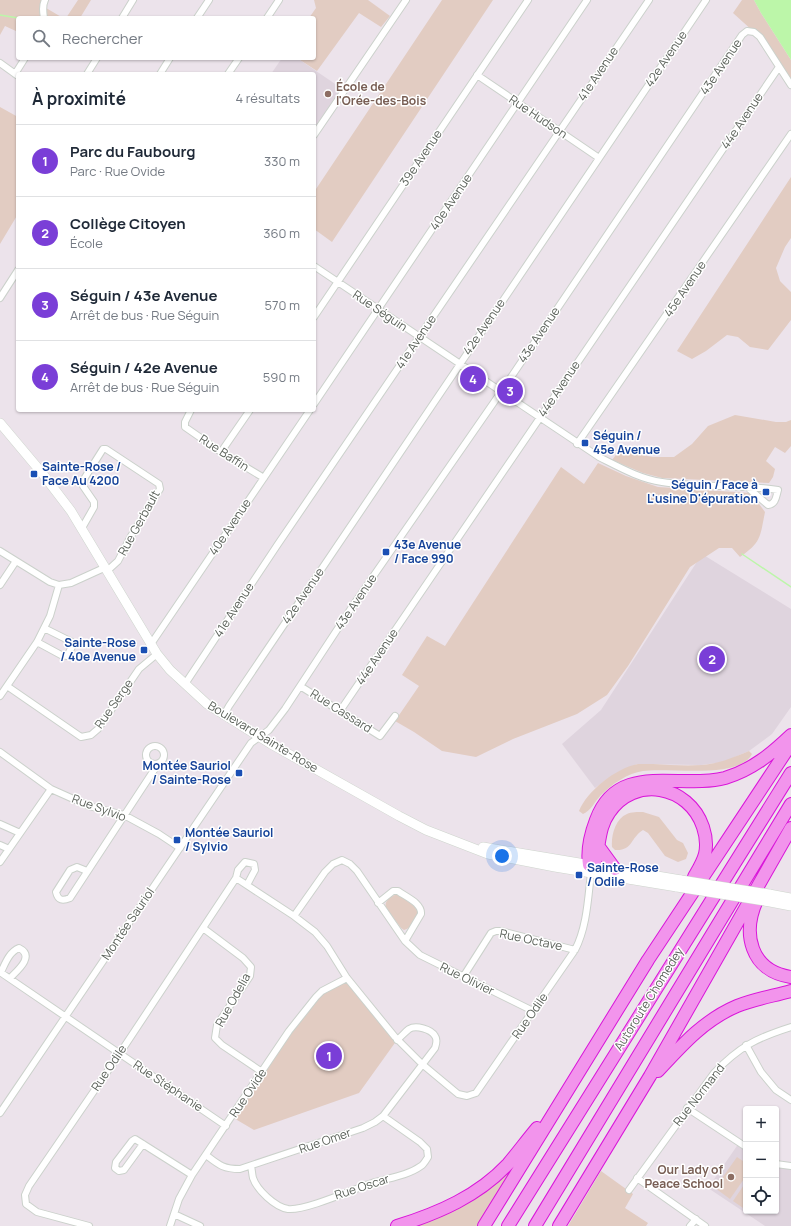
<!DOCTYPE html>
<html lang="fr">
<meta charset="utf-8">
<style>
body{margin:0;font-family:Manrope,sans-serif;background:#f2f2f3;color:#1f2937}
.controls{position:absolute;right:12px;bottom:12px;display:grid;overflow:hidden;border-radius:4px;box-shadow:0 1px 3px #0004}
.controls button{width:36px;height:36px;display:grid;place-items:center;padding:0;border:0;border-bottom:1px solid #e0e1e3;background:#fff;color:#1f2937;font:20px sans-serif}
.you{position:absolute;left:502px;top:856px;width:14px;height:14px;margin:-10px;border:3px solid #fff;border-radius:50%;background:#1a73e8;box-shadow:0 0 0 6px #1a73e833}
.badge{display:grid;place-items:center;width:26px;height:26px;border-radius:50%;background:#7a3ed7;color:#fff;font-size:13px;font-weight:700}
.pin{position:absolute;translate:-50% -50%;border:2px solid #fff;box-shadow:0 1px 4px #0006}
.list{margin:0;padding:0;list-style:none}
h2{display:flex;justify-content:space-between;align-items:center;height:52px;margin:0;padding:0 16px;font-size:17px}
h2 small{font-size:13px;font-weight:400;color:#747a83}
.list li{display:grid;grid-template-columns:26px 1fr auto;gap:12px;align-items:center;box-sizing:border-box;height:72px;padding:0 16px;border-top:1px solid #e0e1e3}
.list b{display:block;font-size:15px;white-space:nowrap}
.list p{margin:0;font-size:13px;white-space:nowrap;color:#747a83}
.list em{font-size:13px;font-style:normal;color:#747a83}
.icon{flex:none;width:22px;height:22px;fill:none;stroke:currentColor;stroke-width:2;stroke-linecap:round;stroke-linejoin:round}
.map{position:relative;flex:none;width:791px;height:1226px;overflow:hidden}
.search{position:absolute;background:#fff;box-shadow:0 1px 3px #0004;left:16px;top:16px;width:300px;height:44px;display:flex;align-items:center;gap:10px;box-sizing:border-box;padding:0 14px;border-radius:4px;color:#747a83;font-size:15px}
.panel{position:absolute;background:#fff;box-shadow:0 1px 3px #0004;left:16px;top:72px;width:300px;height:340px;border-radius:4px}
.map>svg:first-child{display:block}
.education{fill:#dfd4de}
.green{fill:#e2ccc2}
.water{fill:#bcf6a9}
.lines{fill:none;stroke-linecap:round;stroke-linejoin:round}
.stream{stroke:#bcf6a9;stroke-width:1.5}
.street-casing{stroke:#cbd1cb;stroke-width:8}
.secondary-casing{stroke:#ced5cd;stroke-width:10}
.highway-casing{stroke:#d916d9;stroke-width:14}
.street{stroke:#fff;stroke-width:6}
.secondary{stroke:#fff;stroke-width:9}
.highway{stroke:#f294ec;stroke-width:12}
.secondary-bridge-casing{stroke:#ced5cd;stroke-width:10;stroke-linecap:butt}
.secondary-bridge{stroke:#fff;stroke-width:9}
.education-dot{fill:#8d6e63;stroke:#fff;stroke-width:1.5}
.transit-dot{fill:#1a4fb4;stroke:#fff;stroke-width:1.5}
.labels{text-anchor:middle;stroke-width:3;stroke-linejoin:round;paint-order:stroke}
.street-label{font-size:12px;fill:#5c625b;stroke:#fff}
.education-label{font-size:12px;font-weight:bold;fill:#785e54;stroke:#fff;text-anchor:start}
.transit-label{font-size:12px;font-weight:bold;fill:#164399;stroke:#fff;text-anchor:start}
</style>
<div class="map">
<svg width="791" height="1226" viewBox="0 0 791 1226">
<rect width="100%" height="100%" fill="#ece3eb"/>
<path class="education" d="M 282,58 L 297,58 L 344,90 L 314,135 L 314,74 L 271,74 Z
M 702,554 L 791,609 L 791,707 L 772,734 L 749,751 L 723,762 L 701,765 L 637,764 L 607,779 L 595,788 L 562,744 L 601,710 Z
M 739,1143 L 746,1147 L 746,1211 L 776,1211 L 776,1164 L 791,1166 L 791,1226 L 765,1226 L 708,1188 Z"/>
<path class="green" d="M 0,0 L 43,0 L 41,5 L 63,18 L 18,18 L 18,32 L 5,26 L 0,35 Z
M 78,0 L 91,0 L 80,18 L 66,18 Z
M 314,0 L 368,0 L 390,16 L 381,27 L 359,13 L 317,71 L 297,58 L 314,58 L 314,18 L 309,18 L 316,8 Z
M 442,0 L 493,0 L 332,242 L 314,229 L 314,192 Z
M 742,0 L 754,0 L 761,13 L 791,60 L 791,85 L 754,32 L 733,13 Z
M 0,107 L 18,117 L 18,214 L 0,244 Z
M 791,177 L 791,238 L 785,247 L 776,268 L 780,281 L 791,292 L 791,320 L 768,350 L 750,347 L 738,337 L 727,335 L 706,351 L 692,359 L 677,351 Z
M 735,415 L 776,422 L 786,422 L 791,420 L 791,446 L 785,453 L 775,447 L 766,461 L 775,469 L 773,477 L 769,483 L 662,478 L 643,473 L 612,460 L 619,451 L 653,457 L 674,457 L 692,444 L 708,426 Z
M 598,463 L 626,476 L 658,487 L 751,493 L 765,512 C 760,536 762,542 740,557 L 732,548 L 719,548 L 690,567 L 628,666 L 607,695 L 577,714 L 513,739 L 476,757 L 442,751 L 414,732 L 395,721 L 419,686 L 402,675 L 427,636 L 445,646 L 561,467 L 584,484 Z
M 749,751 L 752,754 C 739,780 668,767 643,771 C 628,773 612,784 601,795 C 595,801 591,811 583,814 L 579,811 C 587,791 616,768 638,764 C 642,764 648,764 653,764 C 669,765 686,766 702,765 C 721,763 732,758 749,751 Z
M 643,812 L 659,817 L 677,840 L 683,843 L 688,853 L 686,859 L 678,862 L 665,856 L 648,833 L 643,830 C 630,838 633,851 615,850 L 612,847 C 611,836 615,819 627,814 C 631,812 638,812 643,812 Z
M 395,895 L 399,895 L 417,908 L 419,914 C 415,920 412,928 404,930 L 401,928 L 386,908 C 384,902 389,897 395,895 Z
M 347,978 L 397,1040 L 359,1093 L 254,1130 L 232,1117 L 316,997 Z
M 737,1157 L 746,1163 L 746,1176 L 730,1199 L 715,1188 Z
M 517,1158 L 505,1182 L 478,1226 L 409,1226 Z
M 601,1171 L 633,1194 L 625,1208 L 648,1223 L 646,1226 L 568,1226 Z
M 746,1182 L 746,1210 L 733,1201 Z"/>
<path class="water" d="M 754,0 L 791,0 L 791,60 L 761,13 Z"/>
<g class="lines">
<path class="stream" d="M 0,15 L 18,18
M 742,554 L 791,587"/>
<g class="street-casing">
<path id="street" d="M 44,18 C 43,12 42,6 45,0
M 122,18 L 133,0
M 197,18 L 209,0
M 267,18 L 279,0
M 0,63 L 18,76
M 15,74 L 25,58
M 87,74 L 97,58
M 160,74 L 170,58
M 228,74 L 239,58
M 477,75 L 599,158
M 314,135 L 406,0
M 314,266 L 599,457 C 619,467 640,479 662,482 C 700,488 740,484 778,490 C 776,497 776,504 768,505 L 747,487
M 0,298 L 18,270
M 314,317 L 528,0
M 314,404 L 587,0
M 191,410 L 185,422 L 185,427 L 221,452 L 264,478
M 577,444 L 791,134
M 221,452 L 250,410
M 82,528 L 94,507 L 94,502 L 83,486 L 84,479 L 103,449 L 106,449 L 159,484 L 160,489 L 131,536 L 118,561 L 107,571
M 0,551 L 50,582 L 59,585 L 71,583 L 104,568
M 0,585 L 16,561
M 37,642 L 61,655 L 67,656 L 73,645 L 72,642 L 44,628
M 151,644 L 310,410
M 185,684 L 278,544 L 649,0
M 7,686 L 81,737 L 91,735 L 98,729 L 139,669 L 157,654
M 300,686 L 380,736 L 395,716
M 0,696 L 37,642 L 50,616 L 59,585
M 340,711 L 779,67
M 224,715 L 229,706 L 706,0
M146 755a9 9 0 1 1 18 0a9 9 0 1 1-18 0Z
M 0,752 L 51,789 L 89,806 L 124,815 L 159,834 L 180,848
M 0,824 L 20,833
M 0,845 L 9,849
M 0,862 L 51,789
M 87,871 L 77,867 L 70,870 L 56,892 C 58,901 63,901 70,898 L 158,764
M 236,878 L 294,916 L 315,932 L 327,946 L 347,978 L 395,1037 L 422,1064 L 458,1094 L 467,1096 L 476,1093 L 575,950 C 587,927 588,898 591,873
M 378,903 L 393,891 L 398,891 C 406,897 422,903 421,914 L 405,941
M 294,916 L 325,872 L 333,864 L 342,860 L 350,864 L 357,871 L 405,941 L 420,955 L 533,1011
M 203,928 L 243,958 L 251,967 L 250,976 L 217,1025 L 215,1038 L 222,1045 L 262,1072
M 0,972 L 226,1126
M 1,972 C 5,964 9,952 19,948 C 35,956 18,970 10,978
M 463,977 L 491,933 L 496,931 L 501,931 L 575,950
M 746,1045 L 761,1072 L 776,1090 L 791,1100
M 687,1108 L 746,1147
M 0,1113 L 251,743 L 269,730 L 285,709 L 354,604 L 501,392 L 742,35 L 747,31 L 754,32 L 760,37 L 791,85
M 143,1144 L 124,1170 L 119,1171 L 115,1168 L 116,1162 L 132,1141 L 135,1139 L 192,1175
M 206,1155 C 219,1165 223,1169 240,1169 L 363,1128 L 375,1122 L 383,1116 L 435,1048 C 436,1044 438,1040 435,1036 C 431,1029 416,1025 409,1029 C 405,1032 401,1037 397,1040
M 776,1164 L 791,1166
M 251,1166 C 252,1170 252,1174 253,1178 C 257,1190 275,1207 288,1209 C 305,1211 354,1189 372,1183 C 388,1178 407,1176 421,1166 C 424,1164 426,1160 428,1157 L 427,1149 L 420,1142 L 383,1116
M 637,1178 L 705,1226
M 629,1190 L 714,1073 C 739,1047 756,1038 791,1027
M 174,1214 L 200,1226
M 89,1226 L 37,1212 L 26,1204 L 25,1195 L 29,1186 L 120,1053 L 236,878 L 238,870 L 245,862 L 254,864 L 255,870 L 247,885
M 170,1226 L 179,1199 L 192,1175 L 289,1031 L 316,997 L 322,991 L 347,978
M 690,1226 L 696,1219"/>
</g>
<g class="secondary-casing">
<path id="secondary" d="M 0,423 L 42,473 L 71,511 L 157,654 L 170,670 L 207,704 L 271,744 L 399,816 L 426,830 L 488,854 L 555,867 L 677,887
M 483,847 L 681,880
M 769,894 L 791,898
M 765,901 L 791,906"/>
</g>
<g class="highway-casing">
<path id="highway" d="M 599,847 L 615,869
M 589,865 C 587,851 591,833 596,820 C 618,760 679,790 725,778 C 752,770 771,754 791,735
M 594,865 C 600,848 598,828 609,813 C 634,775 689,785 703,827 C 706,836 707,845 705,854 C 703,862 698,870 694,877
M 757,900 C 742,933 750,971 791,977
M 658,1071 C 682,1045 704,1020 737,1006 C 754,999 773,996 791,991
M 397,1226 C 439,1213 478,1196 508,1164 C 518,1152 527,1140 537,1128
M 484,1226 L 648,960 L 791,744
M 508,1226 L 791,773
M 535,1226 L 791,804
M 559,1226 L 650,1076 L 791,828"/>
</g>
<use href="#street" class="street"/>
<use href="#secondary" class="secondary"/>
<use href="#highway" class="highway"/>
<g class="secondary-bridge-casing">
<path id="secondary-bridge" d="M 681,880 L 769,894
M 677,887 L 765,901"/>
</g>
<use href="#secondary-bridge" class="secondary-bridge"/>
</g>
<g class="education-dot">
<circle cx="328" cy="94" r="4"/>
<circle cx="731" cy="1177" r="4"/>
</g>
<g class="transit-dot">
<rect x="581" y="439" width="8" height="8" rx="2"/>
<rect x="30" y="470" width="8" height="8" rx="2"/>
<rect x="762" y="488" width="8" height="8" rx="2"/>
<rect x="382" y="548" width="8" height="8" rx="2"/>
<rect x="140" y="646" width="8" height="8" rx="2"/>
<rect x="235" y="769" width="8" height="8" rx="2"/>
<rect x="173" y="836" width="8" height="8" rx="2"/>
<rect x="575" y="871" width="8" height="8" rx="2"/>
</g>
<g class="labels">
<g class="street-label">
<text transform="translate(666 59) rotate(-56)" y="4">42e Avenue</text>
<text transform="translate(721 67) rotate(-56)" y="4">43e Avenue</text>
<text transform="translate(598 74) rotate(-56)" y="4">41e Avenue</text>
<text transform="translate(538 117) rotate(34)" y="4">Rue Hudson</text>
<text transform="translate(742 121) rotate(-56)" y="4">44e Avenue</text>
<text transform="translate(421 158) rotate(-56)" y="4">39e Avenue</text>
<text transform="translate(451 202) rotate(-56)" y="4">40e Avenue</text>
<text transform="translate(685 289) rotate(-56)" y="4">45e Avenue</text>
<text transform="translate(380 311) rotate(34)" y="4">Rue Séguin</text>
<text transform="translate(484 327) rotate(-56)" y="4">42e Avenue</text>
<text transform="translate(539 335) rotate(-56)" y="4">43e Avenue</text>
<text transform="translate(416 342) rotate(-56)" y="4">41e Avenue</text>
<text transform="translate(559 389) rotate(-56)" y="4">44e Avenue</text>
<text transform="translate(224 453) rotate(33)" y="4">Rue Baffin</text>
<text transform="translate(139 523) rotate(-61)" y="4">Rue Gerbault</text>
<text transform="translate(230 527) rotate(-56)" y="4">40e Avenue</text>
<text transform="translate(303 596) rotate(-56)" y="4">42e Avenue</text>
<text transform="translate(356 602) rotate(-56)" y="4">43e Avenue</text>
<text transform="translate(234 610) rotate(-57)" y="4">41e Avenue</text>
<text transform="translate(377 657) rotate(-56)" y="4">44e Avenue</text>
<text transform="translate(114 704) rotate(-55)" y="4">Rue Serge</text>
<text transform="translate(341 711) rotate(32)" y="4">Rue Cassard</text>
<text transform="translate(263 737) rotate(31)" y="4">Boulevard Sainte-Rose</text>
<text transform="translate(99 808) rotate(20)" y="4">Rue Sylvio</text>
<text transform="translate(128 924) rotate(-56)" y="4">Montée Sauriol</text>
<text transform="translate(531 940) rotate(12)" y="4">Rue Octave</text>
<text transform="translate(467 979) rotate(26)" y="4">Rue Olivier</text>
<text transform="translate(649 999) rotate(-58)" y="4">Autoroute Chomedey</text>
<text transform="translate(233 1000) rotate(-61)" y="4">Rue Odelia</text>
<text transform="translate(530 1016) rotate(-55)" y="4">Rue Odile</text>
<text transform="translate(109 1068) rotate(-56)" y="4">Rue Odile</text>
<text transform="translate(168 1086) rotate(34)" y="4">Rue Stéphanie</text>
<text transform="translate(248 1093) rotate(-56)" y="4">Rue Ovide</text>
<text transform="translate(699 1095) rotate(-52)" y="4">Rue Normand</text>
<text transform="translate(325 1141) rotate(-19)" y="4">Rue Omer</text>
<text transform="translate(362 1187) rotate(-18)" y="4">Rue Oscar</text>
</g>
<g class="education-label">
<text x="336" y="91">École de<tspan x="336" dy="14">l'Orée-des-Bois</tspan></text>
<text x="723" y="1174" text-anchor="end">Our Lady of<tspan x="723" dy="14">Peace School</tspan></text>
</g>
<g class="transit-label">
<text x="593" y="440">Séguin /<tspan x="593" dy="14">45e Avenue</tspan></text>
<text x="42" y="471">Sainte-Rose /<tspan x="42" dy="14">Face Au 4200</tspan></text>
<text x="758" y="489" text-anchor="end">Séguin / Face à<tspan x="758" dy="14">L'usine D'épuration</tspan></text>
<text x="394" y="549">43e Avenue<tspan x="394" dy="14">/ Face 990</tspan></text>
<text x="136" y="647" text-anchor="end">Sainte-Rose<tspan x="136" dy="14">/ 40e Avenue</tspan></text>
<text x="231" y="770" text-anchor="end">Montée Sauriol<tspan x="231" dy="14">/ Sainte-Rose</tspan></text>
<text x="185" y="837">Montée Sauriol<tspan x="185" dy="14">/ Sylvio</tspan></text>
<text x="587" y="872">Sainte-Rose<tspan x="587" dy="14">/ Odile</tspan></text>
</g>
</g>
</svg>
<div class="controls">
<button>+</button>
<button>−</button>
<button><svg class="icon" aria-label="locate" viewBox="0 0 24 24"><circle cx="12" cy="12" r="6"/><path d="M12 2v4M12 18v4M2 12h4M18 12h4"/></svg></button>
</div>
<div class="you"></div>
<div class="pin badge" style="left:329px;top:1056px">1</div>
<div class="pin badge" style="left:712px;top:659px">2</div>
<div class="pin badge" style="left:510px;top:391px">3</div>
<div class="pin badge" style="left:473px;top:379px">4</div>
<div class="search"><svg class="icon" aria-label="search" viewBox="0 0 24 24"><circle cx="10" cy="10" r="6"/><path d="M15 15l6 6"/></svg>Rechercher</div>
<section class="panel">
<h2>À proximité<small>4 résultats</small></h2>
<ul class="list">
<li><span class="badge">1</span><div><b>Parc du Faubourg</b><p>Parc · Rue Ovide</p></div><em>330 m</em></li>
<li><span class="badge">2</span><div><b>Collège Citoyen</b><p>École</p></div><em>360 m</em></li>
<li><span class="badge">3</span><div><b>Séguin / 43e Avenue</b><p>Arrêt de bus · Rue Séguin</p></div><em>570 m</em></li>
<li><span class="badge">4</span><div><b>Séguin / 42e Avenue</b><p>Arrêt de bus · Rue Séguin</p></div><em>590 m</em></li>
</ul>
</section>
</div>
